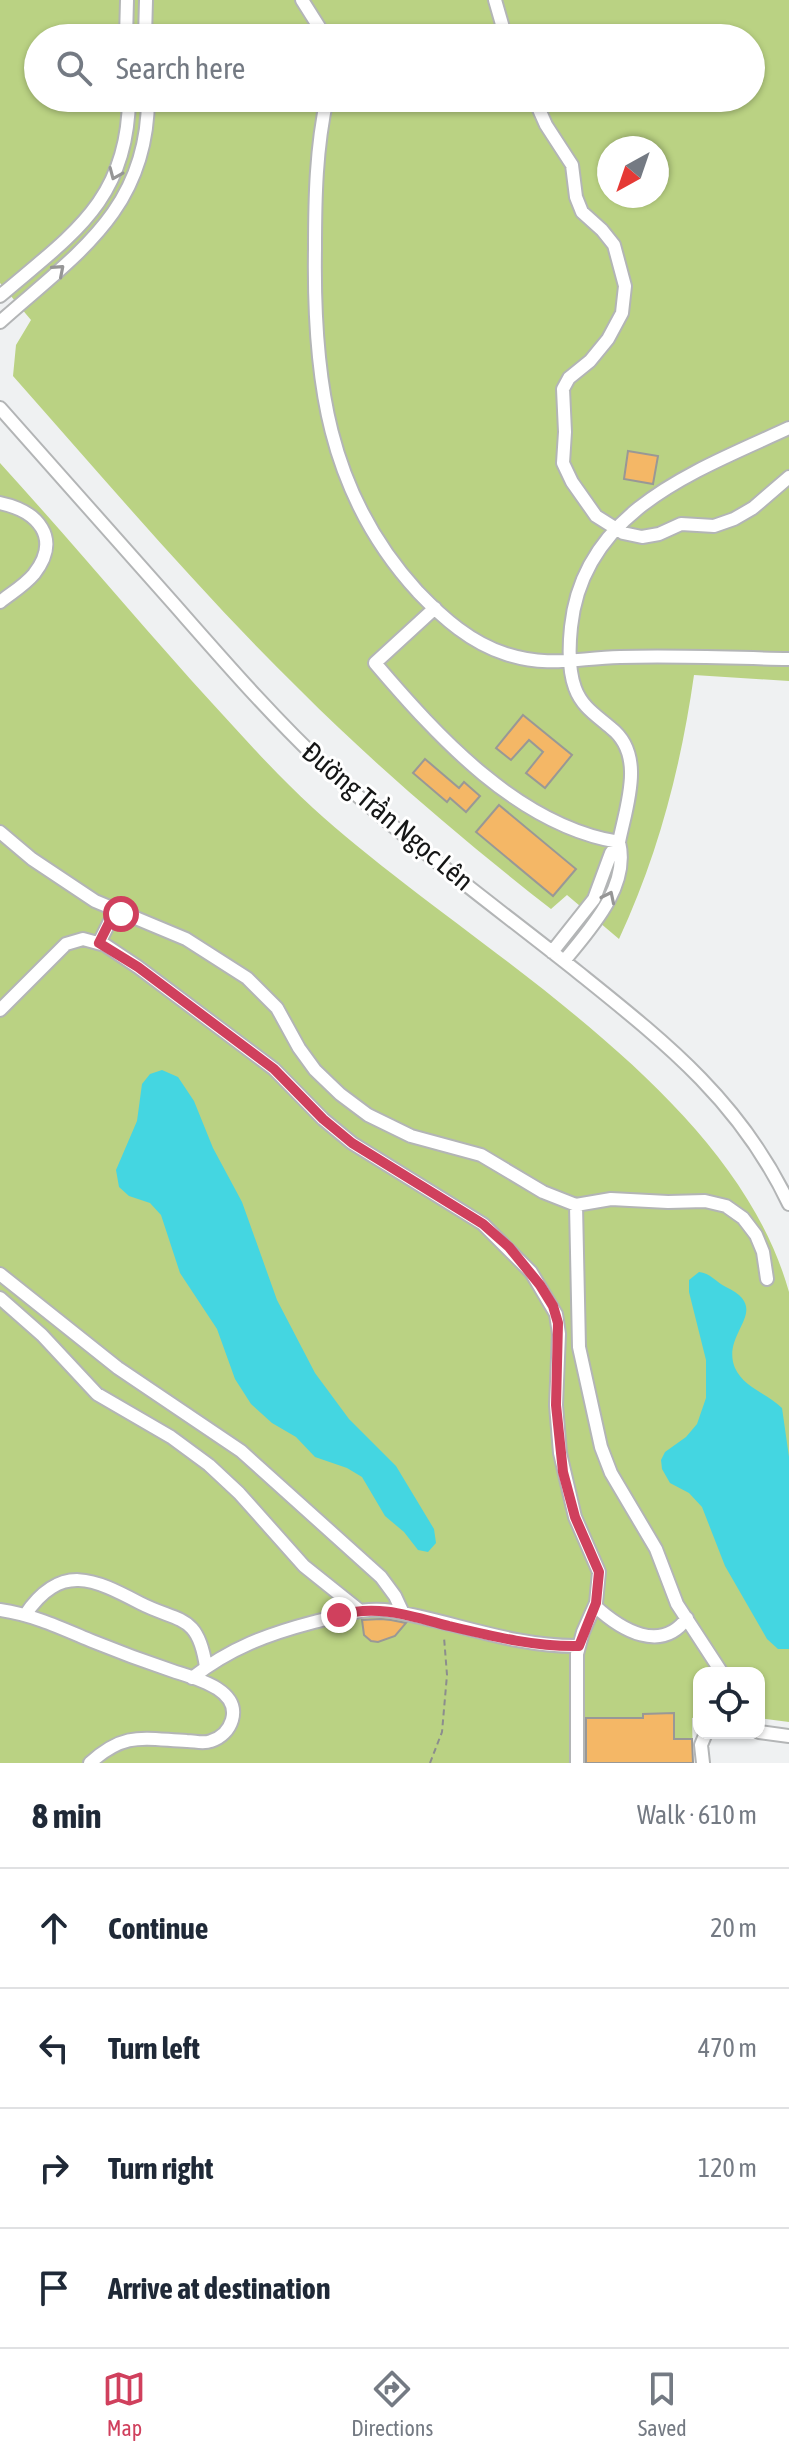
<!DOCTYPE html>
<meta charset="utf-8">
<style>
body{margin:0;font-family:"Asap Condensed",sans-serif;background:#f2f2f3;color:#1f2937}
.controls{position:absolute;right:24px;bottom:24px;display:grid;overflow:hidden;border-radius:16px;box-shadow:0 2px 6px #0004}
.controls button{width:72px;height:72px;display:grid;place-items:center;padding:0;border:0;border-bottom:2px solid #e0e1e3;background:#fff;color:#1f2937;font:40px sans-serif}
.compass{position:absolute;left:597px;top:136px;width:72px;height:72px;border-radius:50%;background:#fff;box-shadow:0 2px 6px #0004;rotate:220deg}
.stop{position:absolute;width:24px;height:24px;margin:-18px;border:6px solid #d0405d;border-radius:50%;background:#fff}
.stop.end{background:#d0405d;border-color:#fff;box-shadow:0 2px 8px #0008}
.list{margin:0;padding:0;list-style:none}
h2{display:flex;justify-content:space-between;align-items:center;height:104px;margin:0;padding:0 32px;font-size:34px}
h2 small{font-size:26px;font-weight:400;color:#747a83}
.list li{display:grid;grid-template-columns:52px 1fr auto;gap:24px;align-items:center;box-sizing:border-box;height:120px;padding:0 32px;border-top:2px solid #e0e1e3}
.list b{display:block;font-size:30px;white-space:nowrap}
.list em{font-size:26px;font-style:normal;color:#747a83}
.icon{flex:none;width:44px;height:44px;fill:none;stroke:currentColor;stroke-width:2;stroke-linecap:round;stroke-linejoin:round}
.map{position:relative;flex:none;width:789px;height:1763px;overflow:hidden}
.search{position:absolute;background:#fff;box-shadow:0 2px 6px #0004;left:24px;right:24px;top:24px;height:88px;display:flex;align-items:center;gap:20px;box-sizing:border-box;padding:0 28px;border-radius:44px;color:#747a83;font-size:30px}
.sheet{height:584px;background:#fff}
nav{display:flex;justify-content:space-around;align-items:center;box-sizing:border-box;height:112px;border-top:2px solid #e0e1e3;background:#fff;font-size:22px;color:#747a83}
nav a{display:grid;justify-items:center;gap:4px}
nav .on{color:#d0405d}
.map>svg:first-child{display:block}
.green{fill:#bad283;fill-rule:evenodd}
.water{fill:#44d6e1}
.building{fill:#f4b766;stroke:#999896;stroke-width:2}
.lines{fill:none;stroke-linecap:round;stroke-linejoin:round}
.minor-casing{stroke:#b3b5b6;stroke-width:16}
.path{stroke:#8c8d8e;stroke-width:2;stroke-dasharray:6 4;stroke-linecap:butt}
.minor{stroke:#fff;stroke-width:12}
.oneway{stroke:#969696}
.route{stroke:#d0405d;stroke-width:10}
.labels{text-anchor:middle;stroke-width:6;stroke-linejoin:round;paint-order:stroke}
.street-label{font-size:28px;fill:#151616;stroke:#fff}
</style>
<div class="map">
<svg width="789" height="1763" viewBox="0 0 789 1763">
<rect width="100%" height="100%" fill="#eff1f2"/>
<path class="green" d="M 0,0 L 789,0 L 789,681 L 694,675 C 681,767 658,855 619,939 L 567,895 L 551,909 C 464,841 379,769 300,690 C 199,591 107,482 13,376 L 16,345 L 31,320 L 0,283 ZM 38,38 L 751,38 L 751,98 L 38,98 ZM 609,148 L 657,148 L 657,196 L 609,196 Z
M 0,463 C 72,542 140,624 212,703 C 245,739 277,775 313,808 C 464,946 731,1085 789,1292 L 789,1722 L 759,1718 L 759,1673 L 699,1673 L 699,1717 L 692,1718 L 693,1763 L 0,1763 Z"/>
<path class="water" d="M 162,1070 L 178,1077 L 194,1101 L 213,1148 L 242,1202 L 277,1300 L 315,1373 L 349,1419 L 396,1466 L 434,1529 L 436,1543 L 428,1552 L 418,1550 L 404,1532 L 385,1516 L 362,1477 L 347,1468 L 315,1457 L 296,1437 L 272,1423 L 251,1404 L 235,1379 L 217,1329 L 180,1273 L 161,1215 L 150,1203 L 129,1196 L 119,1187 L 116,1170 L 137,1121 L 142,1084 L 150,1074 Z
M 699,1272 C 710,1273 716,1282 726,1287 C 774,1310 720,1332 735,1368 C 744,1388 767,1393 782,1408 L 789,1457 L 789,1649 L 778,1649 L 767,1639 L 725,1566 L 702,1507 L 689,1493 L 670,1483 L 662,1469 L 661,1460 L 665,1452 L 686,1437 L 697,1424 L 706,1398 L 706,1360 L 689,1292 L 689,1280 Z"/>
<path class="building" d="M 628,451 L 658,456 L 653,484 L 624,479 Z
M 523,715 L 572,755 L 545,788 L 526,773 L 543,752 L 529,740 L 511,760 L 496,748 Z
M 425,759 L 459,788 L 464,782 L 480,796 L 466,812 L 450,798 L 447,802 L 413,773 Z
M 499,805 L 576,869 L 553,896 L 476,832 Z
M 381,1619 L 391,1620 L 406,1623 L 395,1636 L 378,1642 L 371,1641 L 364,1635 L 362,1620 Z
M 674,1713 L 674,1739 L 692,1739 L 693,1763 L 586,1763 L 586,1718 L 643,1718 L 643,1714 Z"/>
<g class="lines">
<g class="minor-casing">
<path id="minor" d="M 302,0 L 326,38
M 495,0 L 506,38
M 126,38 L 127,0
M 145,38 L 146,0
M 327,98 C 316,148 315,198 315,249 C 313,377 327,493 418,592 C 443,618 471,643 506,654 C 550,668 576,658 620,657 C 676,655 733,658 789,659
M 534,98 L 546,125 L 572,165 L 576,197 L 582,212 L 602,230 L 614,245 L 625,286 L 622,313 L 608,339 L 590,361 L 569,378 L 563,389 L 565,432 L 563,463 L 572,482 L 596,516 L 623,533 L 642,537 L 659,534 L 681,524 L 714,526 L 734,519 L 753,508 L 789,477
M 0,296 C 71,235 128,201 129,98
M 0,322 C 76,254 148,210 148,98
M 0,408 C 58,473 115,538 173,603 C 224,661 274,719 330,771 C 408,843 496,907 579,973 C 666,1043 740,1101 789,1204
M 0,503 C 38,511 62,538 34,574 C 24,586 11,593 0,602
M 435,608 L 375,663 C 438,737 519,826 619,842 C 626,806 646,755 611,728 C 596,715 582,707 575,688 C 568,669 569,646 571,627 C 583,510 696,471 789,428
M 0,832 L 32,859 L 95,901 L 186,939 L 247,978 L 277,1008 L 299,1048 L 315,1070 L 340,1094 L 368,1115 L 411,1136 L 481,1155 L 543,1192 L 576,1205 L 611,1199 L 668,1202 L 705,1201 L 726,1206 L 743,1218 L 756,1235 L 763,1252 L 767,1279
M 99,943 L 115,911
M 552,952 L 594,899 L 611,853 L 619,842 C 630,887 590,929 564,961
M 0,1010 L 66,944 L 83,939 L 105,945 L 138,967 L 274,1069 L 323,1119 L 352,1143 L 483,1224 L 531,1272 L 556,1314 L 559,1334 L 556,1405 L 560,1453 L 575,1517 L 599,1572 L 596,1603 L 583,1632 L 577,1654 L 577,1763
M 576,1205 L 579,1347 L 601,1447 L 611,1473 L 656,1549 L 677,1604 L 722,1673
M 0,1274 L 118,1368 L 241,1451 L 381,1577 L 395,1596 L 403,1613
M 0,1298 L 42,1335 L 97,1394 L 171,1437 L 209,1465 L 239,1493 L 304,1566 L 359,1610
M 595,1606 C 621,1630 661,1654 687,1618
M 0,1610 C 34,1615 61,1628 92,1641 C 119,1652 146,1662 173,1671 C 194,1678 241,1689 232,1720 C 229,1730 221,1738 211,1741 C 203,1744 195,1741 187,1741 C 144,1739 125,1731 90,1763
M 25,1615 C 61,1562 94,1579 140,1603 C 179,1623 198,1613 206,1667
M 192,1678 C 230,1648 268,1634 314,1622 C 341,1616 364,1606 392,1611 C 455,1622 514,1647 579,1646
M 759,1732 L 789,1736
M 703,1763 L 701,1745 L 706,1733"/>
</g>
<path class="path" d="M 430,1763 L 442,1732 L 447,1675 L 444,1637"/>
<use href="#minor" class="minor"/>
</g>
<defs><path id="oneway-chevron" d="M-2-3.5L2.5 0L-2 3.5" fill="none" stroke-width="1.6" stroke-linecap="round" stroke-linejoin="round" transform="scale(2)"/></defs>
<g class="oneway">
<use href="#oneway-chevron" transform="translate(115 174) rotate(113)"/>
<use href="#oneway-chevron" transform="translate(59 270) rotate(-41)"/>
<use href="#oneway-chevron" transform="translate(609 897) rotate(-64)"/>
</g>
<g class="lines">
<path class="route" d="M 121,914 L 115,911 L 99,943 L 138,967 L 274,1069 L 323,1119 L 352,1143 L 483,1224 L 509,1247 L 540,1285 L 553,1306 L 558,1323 L 556,1405 L 563,1472 L 575,1517 L 599,1572 L 596,1603 L 579,1646 C 535,1647 491,1636 449,1626 C 411,1616 378,1604 339,1615"/>
</g>
<g class="labels">
<g class="street-label">
<text transform="translate(388 816) rotate(40)" y="10">Đường Trần Ngọc Lên</text>
</g>
</g>
</svg>
<div class="controls">
<button><svg class="icon" aria-label="locate" viewBox="0 0 24 24"><circle cx="12" cy="12" r="6"/><path d="M12 2v4M12 18v4M2 12h4M18 12h4"/></svg></button>
</div>
<svg class="compass" viewBox="-18 -18 36 36"><path d="M0-13l5 13h-10z" fill="#e53935"/><path d="M0 13l5-13h-10z" fill="#747a83"/></svg>
<div class="stop" style="left:121px;top:914px"></div>
<div class="stop end" style="left:339px;top:1615px"></div>
<div class="search"><svg class="icon" aria-label="search" viewBox="0 0 24 24"><circle cx="10" cy="10" r="6"/><path d="M15 15l6 6"/></svg>Search here</div>
</div>
<section class="sheet">
<h2>8 min<small>Walk · 610 m</small></h2>
<ul class="list">
<li><svg class="icon" aria-label="ahead" viewBox="0 0 24 24"><path d="M12 20V5M6 11l6-6 6 6"/></svg><div><b>Continue</b></div><em>20 m</em></li>
<li><svg class="icon" aria-label="left" viewBox="0 0 24 24"><path d="M17 20v-9H6M10 6l-5 5 5 5"/></svg><div><b>Turn left</b></div><em>470 m</em></li>
<li><svg class="icon" aria-label="right" viewBox="0 0 24 24"><path d="M7 20v-9h11M14 6l5 5-5 5"/></svg><div><b>Turn right</b></div><em>120 m</em></li>
<li><svg class="icon" aria-label="arrive" viewBox="0 0 24 24"><path d="M6 21V4h12l-3 4 3 4H6"/></svg><div><b>Arrive at destination</b></div></li>
</ul>
</section>
<nav>
<a class="on"><svg class="icon" aria-label="map" viewBox="0 0 24 24"><path d="M3 6l6-2 6 2 6-2v14l-6 2-6-2-6 2zM9 4v14M15 6v14"/></svg>Map</a>
<a><svg class="icon" aria-label="directions" viewBox="0 0 24 24"><path d="M12 3l9 9-9 9-9-9zM9 14v-3h6M13 9l2 2-2 2"/></svg>Directions</a>
<a><svg class="icon" aria-label="saved" viewBox="0 0 24 24"><path d="M7 4h10v16l-5-4-5 4z"/></svg>Saved</a>
</nav>
